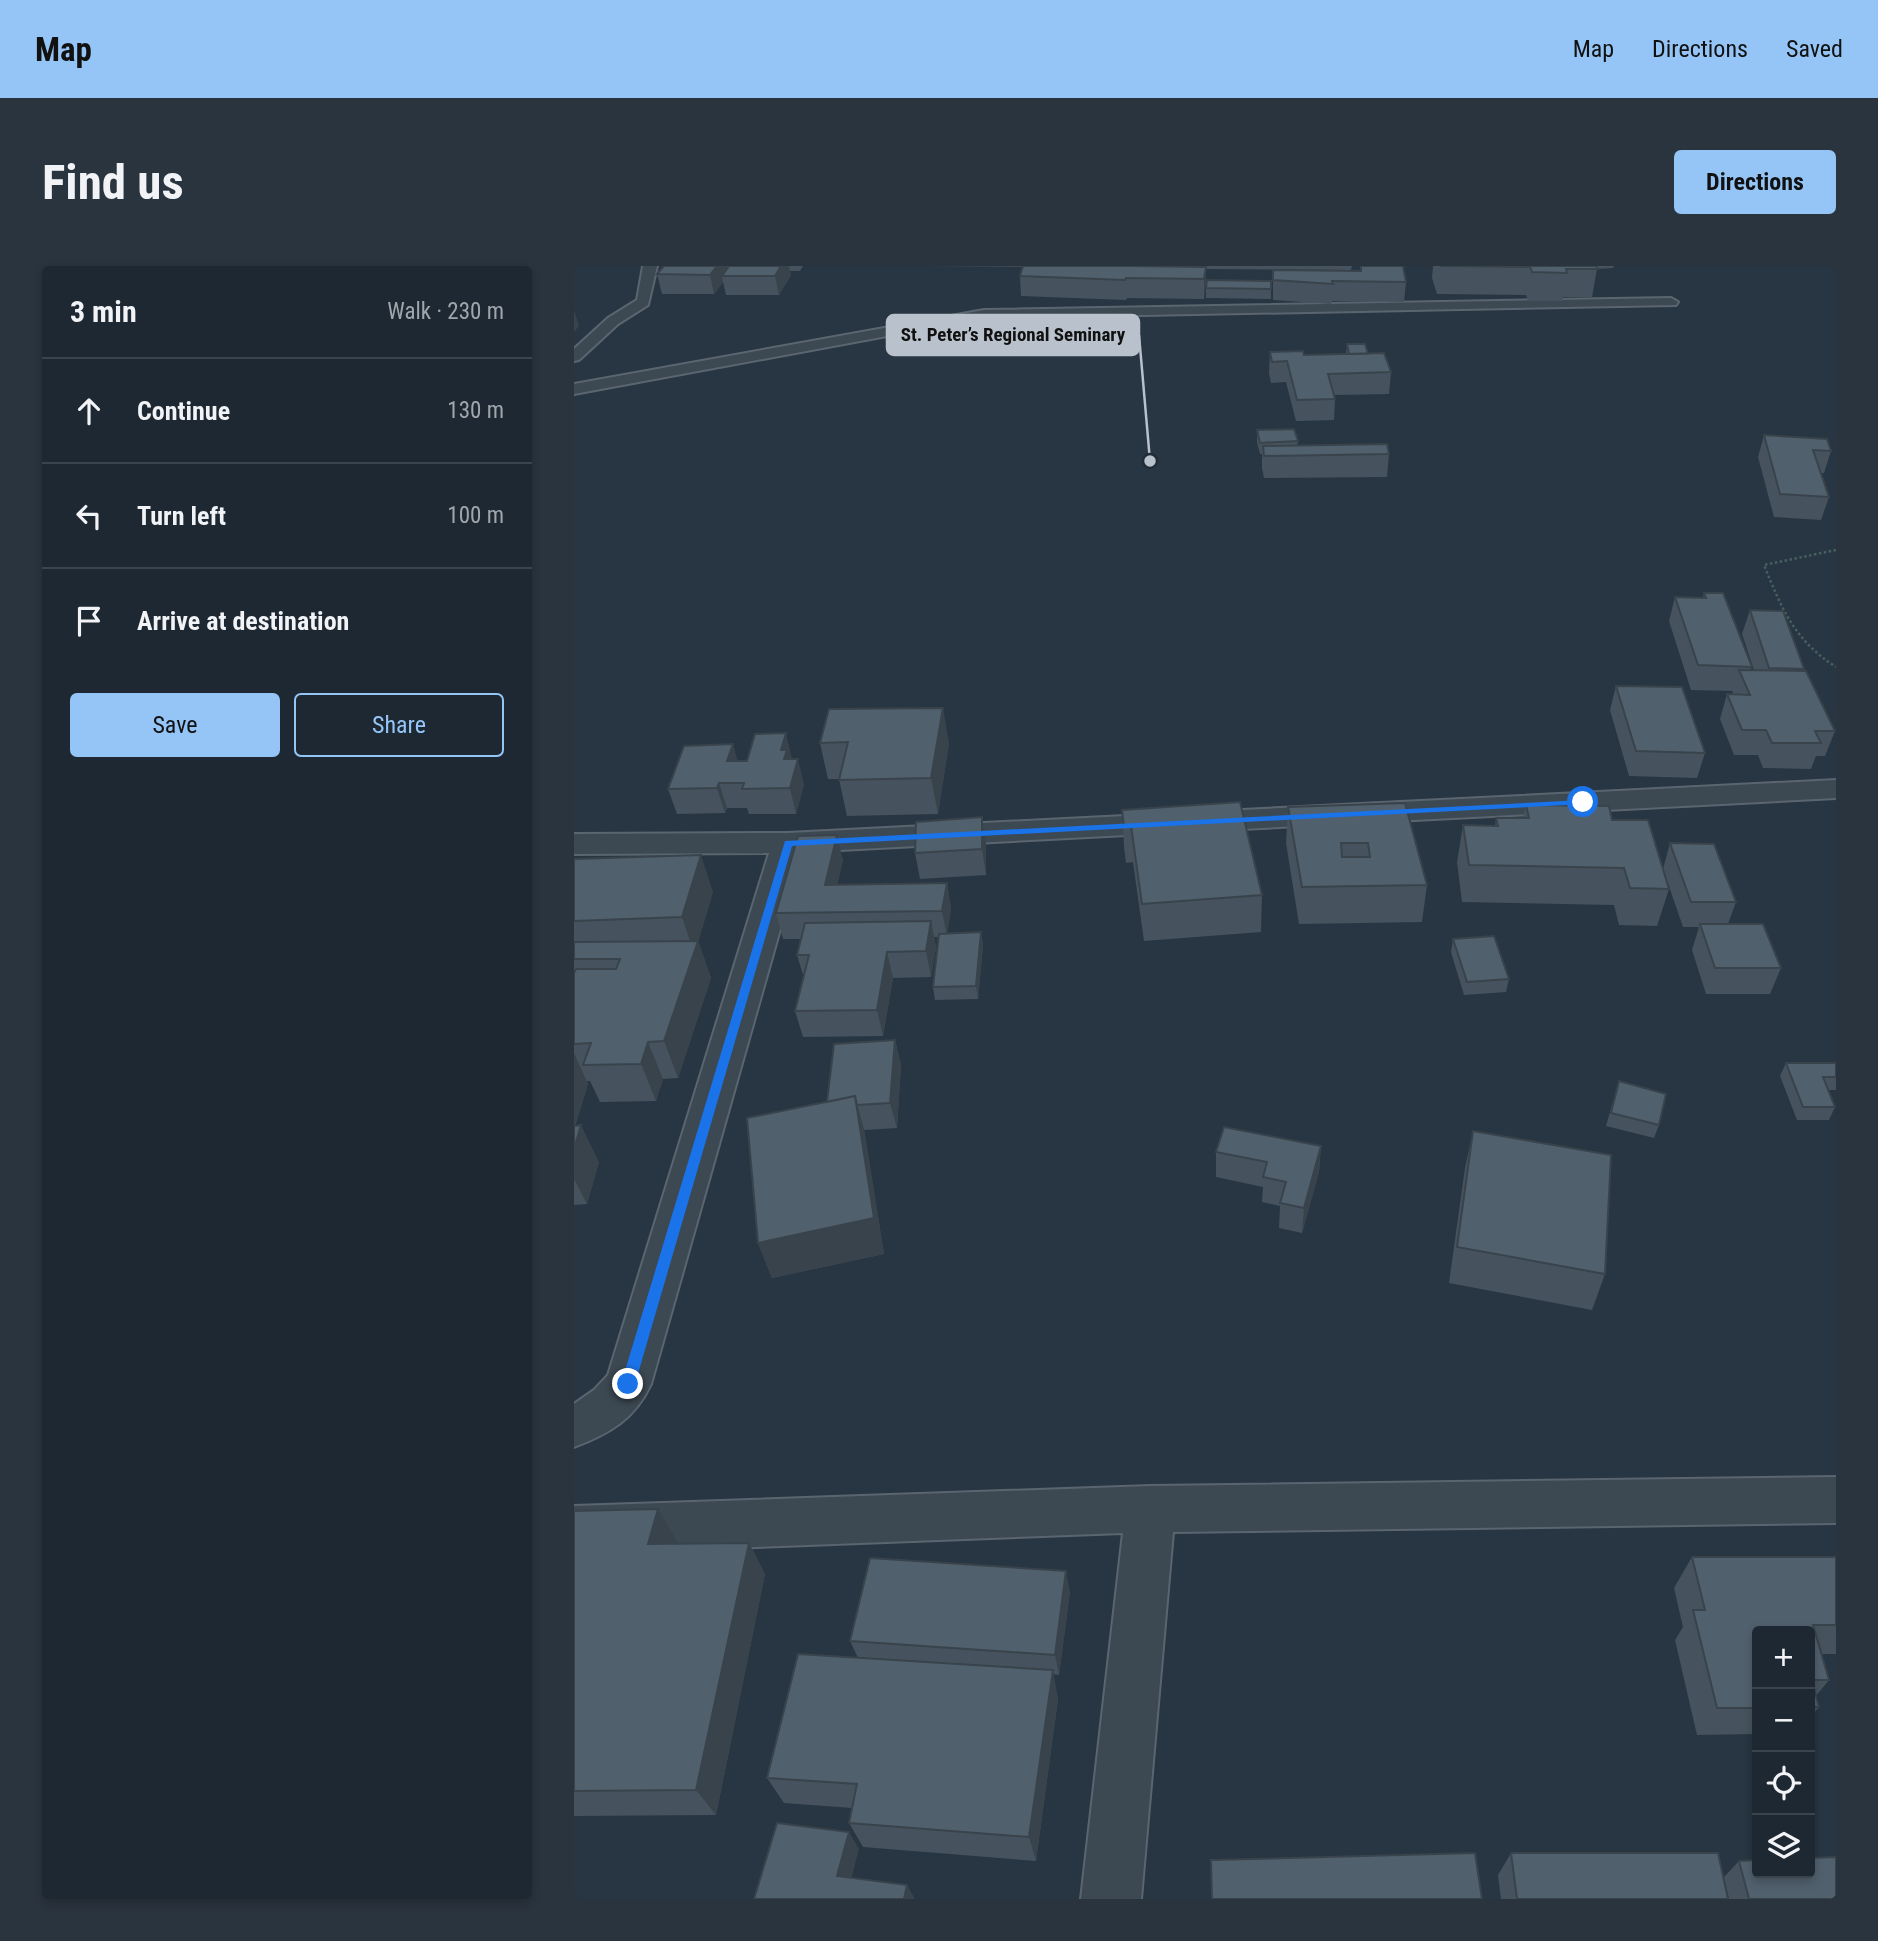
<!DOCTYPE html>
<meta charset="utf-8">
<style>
body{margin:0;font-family:"Roboto Condensed",sans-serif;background:#2a343e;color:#f1f3f6}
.controls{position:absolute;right:21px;bottom:21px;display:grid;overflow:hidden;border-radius:7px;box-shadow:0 4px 10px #0003}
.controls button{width:63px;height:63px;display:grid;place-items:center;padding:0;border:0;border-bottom:2px solid #3b444d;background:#1d2832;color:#f1f3f6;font:35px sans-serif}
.stop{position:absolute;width:21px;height:21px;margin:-16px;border:5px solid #1a73e8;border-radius:50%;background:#fff}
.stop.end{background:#1a73e8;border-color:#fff;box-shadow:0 2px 7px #0008}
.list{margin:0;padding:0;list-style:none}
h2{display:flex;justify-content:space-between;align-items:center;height:91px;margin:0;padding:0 28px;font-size:30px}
h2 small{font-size:23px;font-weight:400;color:#a0a6ac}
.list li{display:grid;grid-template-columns:46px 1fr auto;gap:21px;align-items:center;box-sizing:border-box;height:105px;padding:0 28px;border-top:2px solid #3b444d}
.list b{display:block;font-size:26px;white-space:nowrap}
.list em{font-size:23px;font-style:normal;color:#a0a6ac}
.actions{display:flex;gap:14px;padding:21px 28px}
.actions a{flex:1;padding:16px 0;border:2px solid #94c5f6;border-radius:7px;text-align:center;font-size:24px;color:#94c5f6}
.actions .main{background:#94c5f6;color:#111}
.icon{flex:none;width:38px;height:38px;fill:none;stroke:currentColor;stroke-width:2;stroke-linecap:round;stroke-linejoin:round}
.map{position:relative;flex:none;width:1262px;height:1633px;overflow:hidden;border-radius:7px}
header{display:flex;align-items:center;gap:42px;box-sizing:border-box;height:98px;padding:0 35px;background:#94c5f6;color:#111}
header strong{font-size:33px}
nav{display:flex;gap:38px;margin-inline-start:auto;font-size:24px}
.intro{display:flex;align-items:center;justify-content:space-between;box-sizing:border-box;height:168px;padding:0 42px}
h1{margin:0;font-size:49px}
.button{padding:18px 32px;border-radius:7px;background:#94c5f6;color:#111;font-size:24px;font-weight:700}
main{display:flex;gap:42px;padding:0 42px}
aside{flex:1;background:#1d2832;border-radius:7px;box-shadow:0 4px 10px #0003}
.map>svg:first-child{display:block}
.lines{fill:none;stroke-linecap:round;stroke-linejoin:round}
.lane-casing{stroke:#5a656f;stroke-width:4}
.street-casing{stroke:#5a656f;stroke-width:4}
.path{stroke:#485f5f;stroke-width:2.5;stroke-dasharray:2.5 2.5;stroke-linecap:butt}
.lane{fill:#3c4852;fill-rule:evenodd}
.street{fill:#3c4852;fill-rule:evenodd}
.wall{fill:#46535e}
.shaded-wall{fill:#39434c}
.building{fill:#51606d;stroke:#39434c;stroke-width:2;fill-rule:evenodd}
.route{fill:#1a73e8}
.leader{fill:none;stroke:#b9c2cc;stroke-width:2.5}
.callout-dot{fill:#b9c2cc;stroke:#202d37;stroke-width:2.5}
.callout{fill:#b9c2cc;stroke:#b9c2cc;stroke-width:2.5}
.callout-label{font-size:19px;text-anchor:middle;font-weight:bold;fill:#111}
</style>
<header>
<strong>Map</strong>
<nav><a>Map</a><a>Directions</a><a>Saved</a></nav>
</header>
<div class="intro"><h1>Find us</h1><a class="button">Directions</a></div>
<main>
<aside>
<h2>3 min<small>Walk · 230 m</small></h2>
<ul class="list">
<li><svg class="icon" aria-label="ahead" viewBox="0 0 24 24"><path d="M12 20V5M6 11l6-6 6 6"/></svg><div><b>Continue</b></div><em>130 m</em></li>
<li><svg class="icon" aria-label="left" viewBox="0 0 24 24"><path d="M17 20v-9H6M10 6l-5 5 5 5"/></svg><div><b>Turn left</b></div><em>100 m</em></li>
<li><svg class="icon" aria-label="arrive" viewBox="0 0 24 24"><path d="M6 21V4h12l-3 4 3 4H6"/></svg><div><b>Arrive at destination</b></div></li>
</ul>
<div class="actions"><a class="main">Save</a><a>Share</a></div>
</aside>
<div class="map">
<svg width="1262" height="1633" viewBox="0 0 1262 1633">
<rect width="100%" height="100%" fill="#273642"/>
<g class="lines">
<g class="lane-casing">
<path id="lane" d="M 69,0 L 83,0 L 74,39 L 44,58 L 5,94 L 0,95 L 0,83 L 34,52 L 63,34 Z
M 1097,32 L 1104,36 L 1102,39 L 410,52 L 0,128 L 0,118 L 410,44 Z"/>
</g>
<g class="street-casing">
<path id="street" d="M 1262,514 L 1262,532 L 228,586 L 77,1118 C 61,1153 35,1168 0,1181 L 0,1138 L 20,1124 L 34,1109 L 195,587 L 0,588 L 0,568 L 214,567 Z
M 1262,1211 L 1262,1257 L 599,1266 L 567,1633 L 507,1633 L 549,1267 L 0,1288 L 0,1240 L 576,1220 Z"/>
</g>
<path class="path" d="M 1262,284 L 1190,299 C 1208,343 1220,374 1262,401"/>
<use href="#lane" class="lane"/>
<use href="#street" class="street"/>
</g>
<path class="wall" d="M 90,0 L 229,0 L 226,5 L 216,5 L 217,9 L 205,29 L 152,29 L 149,16 L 140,28 L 88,28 L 83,8 Z
M 352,0 L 632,1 L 630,33 L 553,32 L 552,34 L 447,30 L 446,10 L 449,1 Z
M 633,0 L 778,0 L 777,4 L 633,3 Z
M 787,0 L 832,16 L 830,36 L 758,35 L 757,38 L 699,34 L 699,4 L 786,5 Z
M 859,0 L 1040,0 L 1039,2 L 1023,3 L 1018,31 L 989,31 L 989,35 L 954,35 L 952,29 L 863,28 L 858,12 Z
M 697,15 L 697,33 L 632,32 L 632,22 Z
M 773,78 L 794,88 L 817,106 L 815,128 L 760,129 L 761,133 L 760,154 L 722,155 L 712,116 L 697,117 L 695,107 L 696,86 L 730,89 L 772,88 Z
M 683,164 L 724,175 L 723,180 L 815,188 L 813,211 L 690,212 L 688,202 L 688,188 L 686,188 L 683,176 Z
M 1190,169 L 1257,185 L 1250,207 L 1247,207 L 1255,231 L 1247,254 L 1200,251 L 1184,191 Z
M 1130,327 L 1178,401 L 1176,404 L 1180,404 L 1168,368 L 1176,344 L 1230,403 L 1229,405 L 1261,465 L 1251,490 L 1242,490 L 1237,503 L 1189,502 L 1184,489 L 1160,489 L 1146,453 L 1153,428 L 1158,428 L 1159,425 L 1117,424 L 1095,355 L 1101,331 L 1129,332 Z
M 1042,420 L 1131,487 L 1123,512 L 1055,510 L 1036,444 Z
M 246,477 L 375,477 L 364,548 L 273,550 L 265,513 L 254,513 Z
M 218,493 L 230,518 L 222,548 L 175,548 L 173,542 L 153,542 L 151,547 L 103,548 L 94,523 L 164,495 Z
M 831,537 L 853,619 L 848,656 L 725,658 L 712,577 L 714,541 Z
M 952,539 L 1038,554 L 1095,623 L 1083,660 L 1045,659 L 1040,639 L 888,636 L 883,596 L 889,559 L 921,560 L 922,552 L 949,552 Z
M 548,544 L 688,629 L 687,666 L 570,675 L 559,596 L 552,597 L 550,581 Z
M 408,551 L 412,577 L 412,609 L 346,613 L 341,587 Z
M 1096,577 L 1162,636 L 1154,658 L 1207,702 L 1196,728 L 1132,728 L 1118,684 L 1125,661 L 1109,661 L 1089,603 Z
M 0,593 L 139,626 L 124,675 L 137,712 L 104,812 L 89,813 L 82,835 L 26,836 L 16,815 L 13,815 L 14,818 L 1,860 L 25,896 L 13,938 L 0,939 Z
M 269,594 L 263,619 L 373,617 L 377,643 L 373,667 L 407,666 L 409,679 L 404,733 L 361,734 L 359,721 L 365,671 L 360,671 L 362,681 L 357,711 L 319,712 L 309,770 L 229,771 L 221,745 L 230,712 L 223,689 L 227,673 L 209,673 L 202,647 Z
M 879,673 L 935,713 L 932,726 L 890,729 L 877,686 Z
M 321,774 L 327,799 L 323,862 L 290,864 L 310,988 L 198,1012 L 184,977 L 253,836 Z
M 1212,797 L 1262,797 L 1262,824 L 1254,824 L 1261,841 L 1255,854 L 1223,854 L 1206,810 Z
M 1045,815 L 1085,859 L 1080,872 L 1032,860 Z
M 899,865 L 1031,1008 L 1018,1044 L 875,1017 L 891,902 Z
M 747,880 L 745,906 L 728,967 L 705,962 L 706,940 L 688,936 L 689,921 L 642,911 L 642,886 Z
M 0,1245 L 103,1275 L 102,1278 L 175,1277 L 191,1308 L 142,1549 L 0,1550 Z
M 1118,1291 L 1262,1291 L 1262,1388 L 1248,1388 L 1255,1414 L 1242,1430 L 1245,1441 L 1236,1452 L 1236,1365 L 1183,1365 L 1183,1468 L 1123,1469 L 1101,1374 L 1109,1361 L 1100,1322 Z
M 496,1326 L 485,1409 L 479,1408 L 484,1433 L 462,1595 L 289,1581 L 275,1557 L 278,1542 L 210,1537 L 193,1512 L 284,1392 L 276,1375 Z
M 937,1587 L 1154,1633 L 927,1633 L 924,1609 Z
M 1165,1595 L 1262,1633 L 1155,1633 L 1150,1611 Z"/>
<path class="shaded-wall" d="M 143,0 L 153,0 L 155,9 L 148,10 L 149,16 L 140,28 L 136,9 Z
M 207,0 L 215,0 L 217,9 L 205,29 L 201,10 Z
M 632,1 L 632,20 L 630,33 L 630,13 Z
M 0,44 L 5,60 L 0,66 Z
M 369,442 L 375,477 L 364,548 L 357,512 Z
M 212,467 L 218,493 L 217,498 L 224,493 L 230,518 L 222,548 L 207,484 Z
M 159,478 L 166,504 L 153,495 Z
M 145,517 L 153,542 L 151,547 L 143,522 Z
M 408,551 L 412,577 L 412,609 L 408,583 Z
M 263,569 L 269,594 L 257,645 L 251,619 Z
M 127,589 L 139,626 L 124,677 L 124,675 L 137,712 L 104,812 L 90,775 L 120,687 L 108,651 Z
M 373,617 L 377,643 L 373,671 L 368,645 Z
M 357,655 L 362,681 L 357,711 L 352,685 Z
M 407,666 L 409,679 L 404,733 L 402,720 Z
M 313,686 L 319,712 L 309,770 L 303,744 Z
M 321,774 L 327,799 L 323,862 L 316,837 Z
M 74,776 L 89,813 L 82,835 L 67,798 Z
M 0,787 L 14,818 L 0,862 Z
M 281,830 L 291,867 L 310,988 L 198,1012 L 184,977 Z
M 7,859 L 25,896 L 13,938 L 0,913 L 0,883 Z
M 747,880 L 745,906 L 728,967 L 730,942 Z
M 84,1243 L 103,1275 L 94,1309 L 74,1278 Z
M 175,1277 L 191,1308 L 142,1549 L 122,1524 Z
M 492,1305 L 496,1326 L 485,1409 L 481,1389 Z
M 479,1404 L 484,1433 L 462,1595 L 455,1571 Z
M 275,1566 L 285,1583 L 274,1626 L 263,1610 Z
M 333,1619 L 341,1633 L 330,1633 Z"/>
<path class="building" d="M 90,0 L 143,0 L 136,9 L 83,8 Z
M 155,0 L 207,0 L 201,10 L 148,10 Z
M 449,0 L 557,0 L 632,1 L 630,13 L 552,12 L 551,14 L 446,10 Z
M 787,0 L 829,0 L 832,16 L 758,15 L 759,18 L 699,14 L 699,4 L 787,5 Z
M 866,0 L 1022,0 L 1024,3 L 992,3 L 993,7 L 958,6 L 956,1 Z
M 633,14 L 697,15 L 697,23 L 632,22 Z
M 773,78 L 791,78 L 794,88 L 775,88 Z
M 729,85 L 730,89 L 810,87 L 817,106 L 754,108 L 761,133 L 723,134 L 713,95 L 698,96 L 696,86 Z
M 720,163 L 724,175 L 686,177 L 683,164 Z
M 1190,169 L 1253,173 L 1257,185 L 1239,184 L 1255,231 L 1206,228 Z
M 813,178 L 815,188 L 690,190 L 689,180 Z
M 1130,327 L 1149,327 L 1178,401 L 1124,399 L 1101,331 L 1132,332 Z
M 1176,344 L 1209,345 L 1230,403 L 1195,402 Z
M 1165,404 L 1232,405 L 1261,465 L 1241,465 L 1247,477 L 1198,477 L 1192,464 L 1168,464 L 1153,428 L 1176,429 Z
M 1042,420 L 1108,421 L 1131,487 L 1062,485 Z
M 369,442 L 357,512 L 265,514 L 274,476 L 246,477 L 255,443 Z
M 212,467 L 207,484 L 213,484 L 210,493 L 224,493 L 216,522 L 168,523 L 170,517 L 145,517 L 143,522 L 94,523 L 110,480 L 159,478 L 153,495 L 173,495 L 181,468 Z
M 666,536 L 688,629 L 568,638 L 557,560 L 550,561 L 548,544 Z
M 831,537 L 853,619 L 728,621 L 714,541 ZM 767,577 L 794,577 L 796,591 L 768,591 Z
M 952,539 L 1035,540 L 1038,554 L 1074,554 L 1095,623 L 1056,622 L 1050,602 L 895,599 L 889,559 L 924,560 L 922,552 L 955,552 Z
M 408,551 L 408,583 L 341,587 L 342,556 Z
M 263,569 L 251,619 L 373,617 L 368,645 L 202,647 L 224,570 Z
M 1096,577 L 1140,578 L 1162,636 L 1117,636 Z
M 127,589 L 108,651 L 0,655 L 0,593 Z
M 357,655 L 352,685 L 313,686 L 303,744 L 221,745 L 235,689 L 223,689 L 231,657 Z
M 1126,658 L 1189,658 L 1207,702 L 1141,702 Z
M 407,666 L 402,720 L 359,721 L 365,668 Z
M 920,670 L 935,713 L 893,716 L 879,673 Z
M 124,675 L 90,775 L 74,776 L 67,798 L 9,799 L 17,777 L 0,778 L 0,707 L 2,703 L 42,703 L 46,693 L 0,693 L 0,676 Z
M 321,774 L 316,837 L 283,839 L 281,830 L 253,836 L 260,778 Z
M 1212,797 L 1262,797 L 1262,811 L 1249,811 L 1261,841 L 1229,841 Z
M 1045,815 L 1092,828 L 1085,859 L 1037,847 Z
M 281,830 L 300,952 L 184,977 L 173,852 Z
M 7,859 L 0,883 L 0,860 Z
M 650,861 L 747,880 L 730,942 L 706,937 L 712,916 L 689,911 L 693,896 L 642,886 Z
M 899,865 L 1037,889 L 1031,1008 L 883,981 Z
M 84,1243 L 74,1278 L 175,1277 L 122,1524 L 0,1525 L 0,1245 Z
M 1118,1291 L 1262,1291 L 1262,1359 L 1239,1359 L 1255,1414 L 1238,1414 L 1245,1441 L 1236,1441 L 1236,1365 L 1183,1365 L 1183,1442 L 1143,1442 L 1119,1344 L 1131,1344 Z
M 296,1292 L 492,1305 L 481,1389 L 276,1375 Z
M 224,1388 L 479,1404 L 455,1571 L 275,1557 L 283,1518 L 193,1512 Z
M 203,1557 L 275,1566 L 263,1610 L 333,1619 L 330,1633 L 180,1633 Z
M 901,1587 L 908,1633 L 638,1633 L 637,1594 Z
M 937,1587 L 1144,1587 L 1154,1633 L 943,1633 Z
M 1262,1591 L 1262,1633 L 1175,1633 L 1165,1595 L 1183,1594 L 1183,1607 L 1236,1607 L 1236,1592 Z"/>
<path class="route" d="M 1009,534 L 1014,536 L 1012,538 L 218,580 L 61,1118 L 54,1124 L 49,1122 L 47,1118 L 211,575 Z"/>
<path class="leader" d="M576 195L565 69"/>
<circle class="callout-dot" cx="576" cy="195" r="7"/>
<rect class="callout" x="313" y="49" width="252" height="40" rx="7"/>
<g class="callout-label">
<text x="439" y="75">St. Peter’s Regional Seminary</text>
</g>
</svg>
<div class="controls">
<button>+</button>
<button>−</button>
<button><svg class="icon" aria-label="locate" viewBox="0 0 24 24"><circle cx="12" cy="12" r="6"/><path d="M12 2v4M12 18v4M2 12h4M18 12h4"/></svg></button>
<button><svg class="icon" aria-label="layers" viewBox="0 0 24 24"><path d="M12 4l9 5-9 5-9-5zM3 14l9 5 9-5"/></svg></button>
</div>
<div class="stop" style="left:1009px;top:536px"></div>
<div class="stop end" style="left:54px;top:1118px"></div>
</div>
</main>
